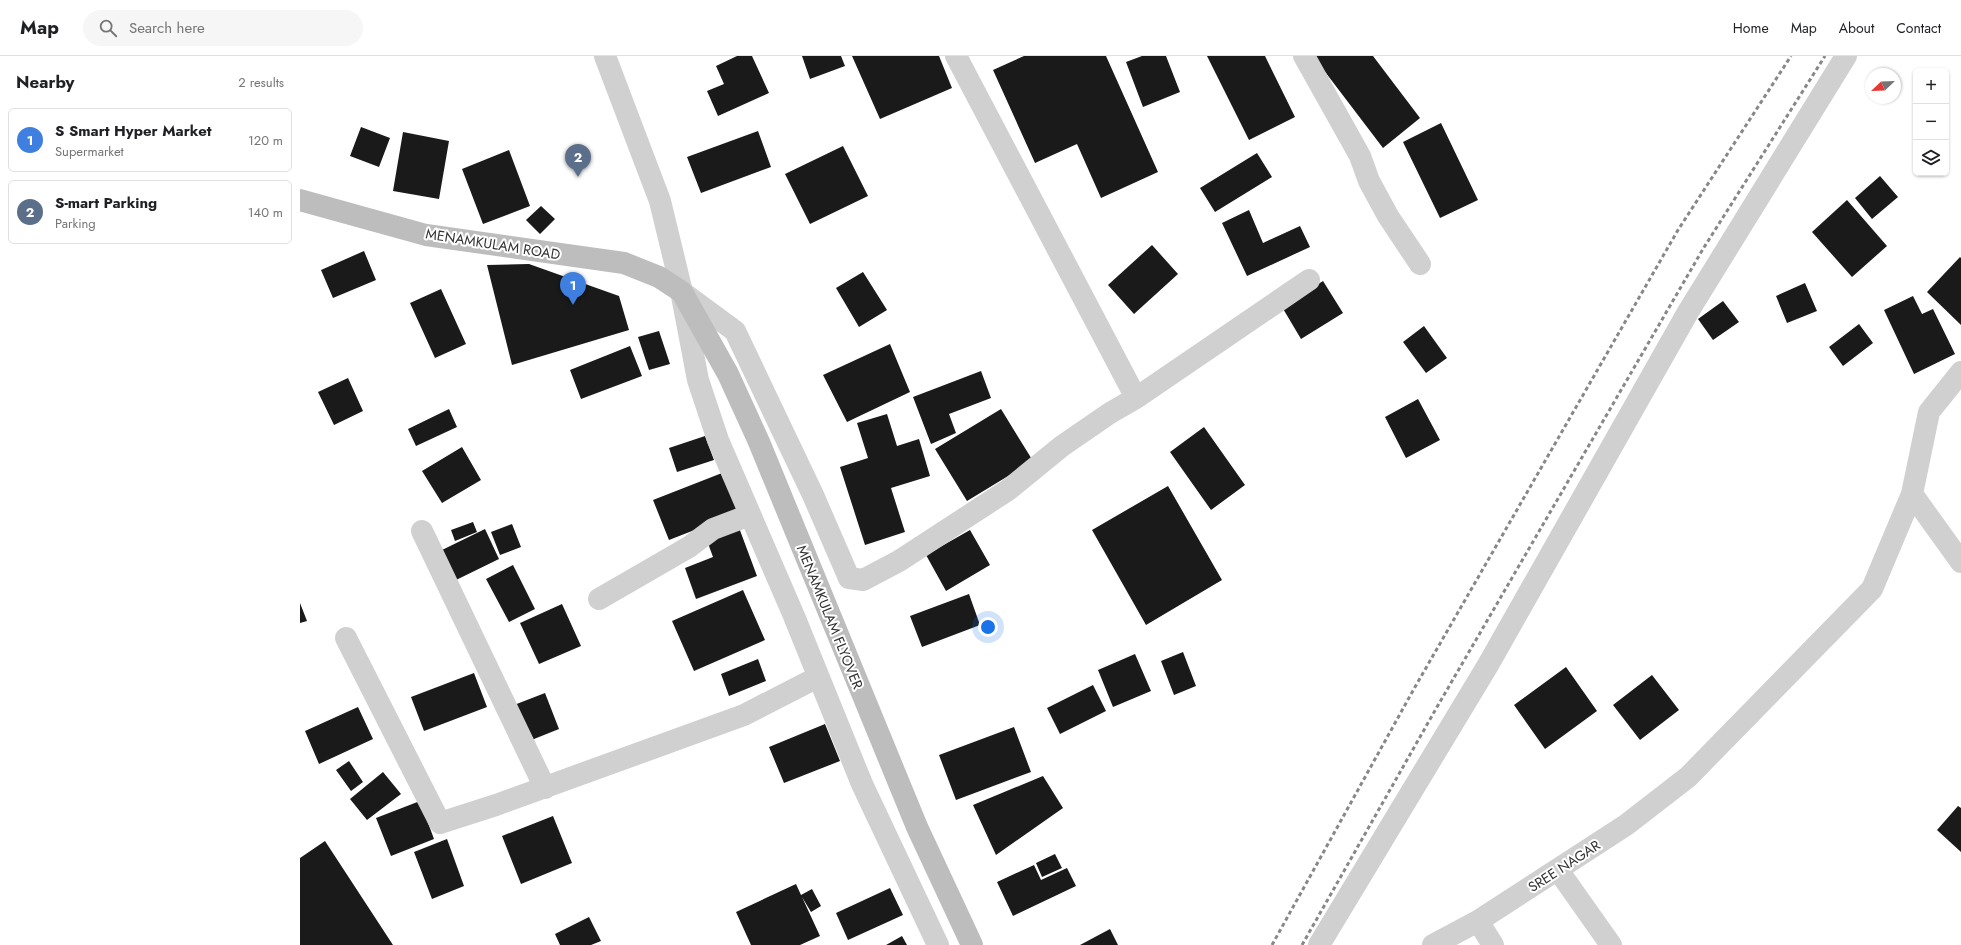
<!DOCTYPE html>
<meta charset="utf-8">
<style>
body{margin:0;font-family:Jost,sans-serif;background:#f6f6f6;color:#202124}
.controls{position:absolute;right:12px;top:12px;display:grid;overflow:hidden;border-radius:6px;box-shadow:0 1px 3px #0004}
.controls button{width:36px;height:36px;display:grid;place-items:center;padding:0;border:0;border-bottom:1px solid #e0e0e0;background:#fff;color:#202124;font:20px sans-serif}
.compass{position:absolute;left:1565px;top:12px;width:36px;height:36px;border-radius:50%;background:#fff;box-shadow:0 1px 3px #0004;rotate:247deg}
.you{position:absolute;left:688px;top:571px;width:14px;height:14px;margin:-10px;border:3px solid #fff;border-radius:50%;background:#1a73e8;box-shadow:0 0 0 6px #1a73e833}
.badge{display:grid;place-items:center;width:26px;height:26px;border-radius:50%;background:#2563eb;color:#fff;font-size:13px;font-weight:700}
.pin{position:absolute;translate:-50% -33px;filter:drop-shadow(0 1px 2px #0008)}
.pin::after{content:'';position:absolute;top:21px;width:14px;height:12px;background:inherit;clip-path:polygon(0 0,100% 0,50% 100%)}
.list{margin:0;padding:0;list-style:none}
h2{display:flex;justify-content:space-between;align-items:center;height:52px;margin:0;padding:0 16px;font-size:17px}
h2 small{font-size:13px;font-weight:400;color:#757577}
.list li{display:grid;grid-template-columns:26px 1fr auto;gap:12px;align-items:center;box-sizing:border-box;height:64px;margin:0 8px 8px;padding:0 8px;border:1px solid #e0e0e0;border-radius:6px}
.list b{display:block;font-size:15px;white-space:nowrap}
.list p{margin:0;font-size:13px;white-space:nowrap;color:#757577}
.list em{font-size:13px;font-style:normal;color:#757577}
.icon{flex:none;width:22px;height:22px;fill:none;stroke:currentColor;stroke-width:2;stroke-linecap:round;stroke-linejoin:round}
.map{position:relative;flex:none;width:1661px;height:889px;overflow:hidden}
header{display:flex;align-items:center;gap:24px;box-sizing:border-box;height:56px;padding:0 20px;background:#fff;border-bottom:1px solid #e0e0e0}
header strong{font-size:19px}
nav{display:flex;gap:22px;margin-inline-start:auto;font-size:14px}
.search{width:280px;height:36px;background:#f6f6f6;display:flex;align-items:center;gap:10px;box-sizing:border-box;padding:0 14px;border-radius:22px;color:#757577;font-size:15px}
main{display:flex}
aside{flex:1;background:#fff}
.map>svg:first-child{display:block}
.building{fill:#1a1a1a}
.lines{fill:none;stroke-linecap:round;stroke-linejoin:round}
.minor{stroke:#d0d0d0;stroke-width:22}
.tertiary{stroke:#d0d0d0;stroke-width:22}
.secondary{stroke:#bdbdbd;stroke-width:22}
.rail{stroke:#888;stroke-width:3;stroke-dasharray:4 3;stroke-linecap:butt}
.labels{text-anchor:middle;stroke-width:4;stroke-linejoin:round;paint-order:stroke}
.street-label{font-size:14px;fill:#333;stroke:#fff}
</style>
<header>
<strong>Map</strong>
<div class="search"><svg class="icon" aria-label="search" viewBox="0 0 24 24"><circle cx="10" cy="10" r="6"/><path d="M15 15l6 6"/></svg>Search here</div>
<nav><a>Home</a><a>Map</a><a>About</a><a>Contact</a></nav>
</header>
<main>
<aside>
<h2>Nearby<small>2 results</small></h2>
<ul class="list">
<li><span class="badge" style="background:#3f7fe0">1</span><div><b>S Smart Hyper Market</b><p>Supermarket</p></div><em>120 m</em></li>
<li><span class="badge" style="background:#5c6f8a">2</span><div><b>S-mart Parking</b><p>Parking</p></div><em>140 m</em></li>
</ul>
</aside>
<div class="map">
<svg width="1661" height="889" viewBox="0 0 1661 889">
<rect width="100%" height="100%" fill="#fff"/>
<path class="building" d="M 437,0 L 452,0 L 469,37 L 418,60 L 407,35 L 424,28 L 416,10 Z
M 502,0 L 541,0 L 545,10 L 510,23 Z
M 552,0 L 639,0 L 652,32 L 580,63 Z
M 724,0 L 806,0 L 858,116 L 801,142 L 777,88 L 735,107 L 693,14 Z
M 842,0 L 866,0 L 880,36 L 843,51 L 826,6 Z
M 907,0 L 965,0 L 995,61 L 949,84 Z
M 1013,0 L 1073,0 L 1120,62 L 1083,92 Z
M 1141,67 L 1178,144 L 1140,162 L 1103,86 Z
M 61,71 L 90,82 L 79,111 L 50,100 Z
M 458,75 L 471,111 L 401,137 L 387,101 Z
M 103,76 L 149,85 L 139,143 L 93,135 Z
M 543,90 L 568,140 L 510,168 L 485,118 Z
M 209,94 L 230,150 L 183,168 L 162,113 Z
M 957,97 L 972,121 L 915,156 L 900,132 Z
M 1580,120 L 1598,141 L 1572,163 L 1555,142 Z
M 1547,144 L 1587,190 L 1552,221 L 1512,176 Z
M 241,150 L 255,163 L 240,178 L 226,164 Z
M 949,154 L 963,187 L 1000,170 L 1010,191 L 947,220 L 922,167 Z
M 852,189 L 878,218 L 834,258 L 808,229 Z
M 64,195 L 76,224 L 33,242 L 21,214 Z
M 1660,201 L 1661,202 L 1661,269 L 1627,236 Z
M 229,208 L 319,240 L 329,274 L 212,309 L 187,209 Z
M 563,216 L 587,254 L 559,271 L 536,232 Z
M 1023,225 L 1043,257 L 1001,283 L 982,251 Z
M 1505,227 L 1517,255 L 1487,267 L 1476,240 Z
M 141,233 L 166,288 L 135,302 L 110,247 Z
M 1613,240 L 1622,258 L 1633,253 L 1655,298 L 1614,318 L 1584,254 Z
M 1423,245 L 1439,266 L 1413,284 L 1398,263 Z
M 1559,268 L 1573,287 L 1543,310 L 1529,291 Z
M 1124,270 L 1147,302 L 1126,317 L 1103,286 Z
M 359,275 L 370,308 L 349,314 L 338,281 Z
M 590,288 L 610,336 L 547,366 L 523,319 Z
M 330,290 L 342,320 L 281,343 L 270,314 Z
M 681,315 L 691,342 L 649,358 L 656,377 L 631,388 L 613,341 Z
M 48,322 L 63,355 L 34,369 L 18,336 Z
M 1118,343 L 1140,384 L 1106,402 L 1085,361 Z
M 149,353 L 157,371 L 116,390 L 108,373 Z
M 701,353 L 733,405 L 667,445 L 635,393 Z
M 587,358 L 597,390 L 619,383 L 630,420 L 591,432 L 605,476 L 565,489 L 540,411 L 568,402 L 557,367 Z
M 904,371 L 945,429 L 911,454 L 870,396 Z
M 405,380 L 414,404 L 377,416 L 369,392 Z
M 162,391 L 181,424 L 142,447 L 122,415 Z
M 422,417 L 438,457 L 369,484 L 353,444 Z
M 868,430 L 922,524 L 846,569 L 792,474 Z
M 173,466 L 177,476 L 155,485 L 151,474 Z
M 212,468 L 221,491 L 200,499 L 191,476 Z
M 438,469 L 457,520 L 396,543 L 385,512 L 413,501 L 406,482 Z
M 185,473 L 199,503 L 156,524 L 142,494 Z
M 670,474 L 690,509 L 646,535 L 626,499 Z
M 213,509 L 235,553 L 209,566 L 186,523 Z
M 443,534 L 465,584 L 394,615 L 372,565 Z
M 669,538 L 680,569 L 622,591 L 610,560 Z
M 0,547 L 7,565 L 0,567 Z
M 262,548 L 281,590 L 239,608 L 220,567 Z
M 883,596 L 896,630 L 874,639 L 861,605 Z
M 835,598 L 851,635 L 813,651 L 798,614 Z
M 458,603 L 466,625 L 429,640 L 421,618 Z
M 1266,611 L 1297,655 L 1245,693 L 1214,649 Z
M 174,617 L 187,651 L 124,675 L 111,641 Z
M 1352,619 L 1379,654 L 1340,684 L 1313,649 Z
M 793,629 L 806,655 L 760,678 L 747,652 Z
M 245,637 L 259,673 L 229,685 L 214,649 Z
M 58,651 L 73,683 L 19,708 L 5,675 Z
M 525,668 L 540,705 L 484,727 L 469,691 Z
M 714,671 L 731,716 L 656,744 L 639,699 Z
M 49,705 L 63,726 L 51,735 L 36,714 Z
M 83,716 L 101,738 L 67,764 L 50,743 Z
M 743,720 L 763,752 L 696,799 L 673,749 Z
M 120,745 L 134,783 L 91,800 L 76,762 Z
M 1658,750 L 1661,752 L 1661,796 L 1637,774 Z
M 253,760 L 272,807 L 221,828 L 202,780 Z
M 147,783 L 164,830 L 132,843 L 114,796 Z
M 25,785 L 93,889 L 0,889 L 0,802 Z
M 755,798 L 762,812 L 742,821 L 736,807 Z
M 734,809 L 741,824 L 767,812 L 776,830 L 713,860 L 697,826 Z
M 496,828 L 501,839 L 512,833 L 521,850 L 511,856 L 502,841 L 520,880 L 500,889 L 451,889 L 436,856 Z
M 590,832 L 603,859 L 548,884 L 536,857 Z
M 289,861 L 301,885 L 291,889 L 260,889 L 255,878 Z
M 810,873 L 818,889 L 780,889 Z
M 602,880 L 607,889 L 586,889 Z"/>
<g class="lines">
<path class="minor" d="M 656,0 L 836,342
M 1004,0 L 1060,100 L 1069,125 L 1088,160 L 1120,208
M 382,236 L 435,275 L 513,439 L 549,522 L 563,524 L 599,505 L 708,434 L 762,390 L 810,357 L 836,342 L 1009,224
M 382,240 L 398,324 L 418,384 L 494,560 L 562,728 L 638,889
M 1612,438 L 1661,506
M 122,475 L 245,732
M 299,543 L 389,491 L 413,473 L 450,459
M 46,582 L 140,767 L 196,749 L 444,659 L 518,621
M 1258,814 L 1311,889
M 1178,865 L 1193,889
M 1019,889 L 1188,609 L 1388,256 L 1546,0
M 1133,889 L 1178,865 L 1326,769 L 1388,721 L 1572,533 L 1612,438 L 1629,356 L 1661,316"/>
<path class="tertiary" d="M 305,0 L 360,145 L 382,236"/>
<path class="secondary" d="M 0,144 L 126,179 L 324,207 L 359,221 L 382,236 L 428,318 L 459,386 L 617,771 L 672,889"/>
<path class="rail" d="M 972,889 L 1115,631 L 1378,174 L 1491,0
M 1002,889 L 1137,651 L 1403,193 L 1525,0"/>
</g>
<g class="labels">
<g class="street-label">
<text transform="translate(193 188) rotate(9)" y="5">MENAMKULAM ROAD</text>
<text transform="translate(530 561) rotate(68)" y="5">MENAMKULAM FLYOVER</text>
<text transform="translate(1264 810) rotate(-33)" y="5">SREE NAGAR</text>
</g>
</g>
</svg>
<div class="controls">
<button>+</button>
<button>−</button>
<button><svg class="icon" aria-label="layers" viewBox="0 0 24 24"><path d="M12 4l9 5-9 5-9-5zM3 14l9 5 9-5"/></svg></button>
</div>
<svg class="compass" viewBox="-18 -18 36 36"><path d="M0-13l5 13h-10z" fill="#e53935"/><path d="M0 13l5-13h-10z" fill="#757577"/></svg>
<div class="you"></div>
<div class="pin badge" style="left:273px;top:249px;background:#3f7fe0">1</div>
<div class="pin badge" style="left:278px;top:121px;background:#5c6f8a">2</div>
</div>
</main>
